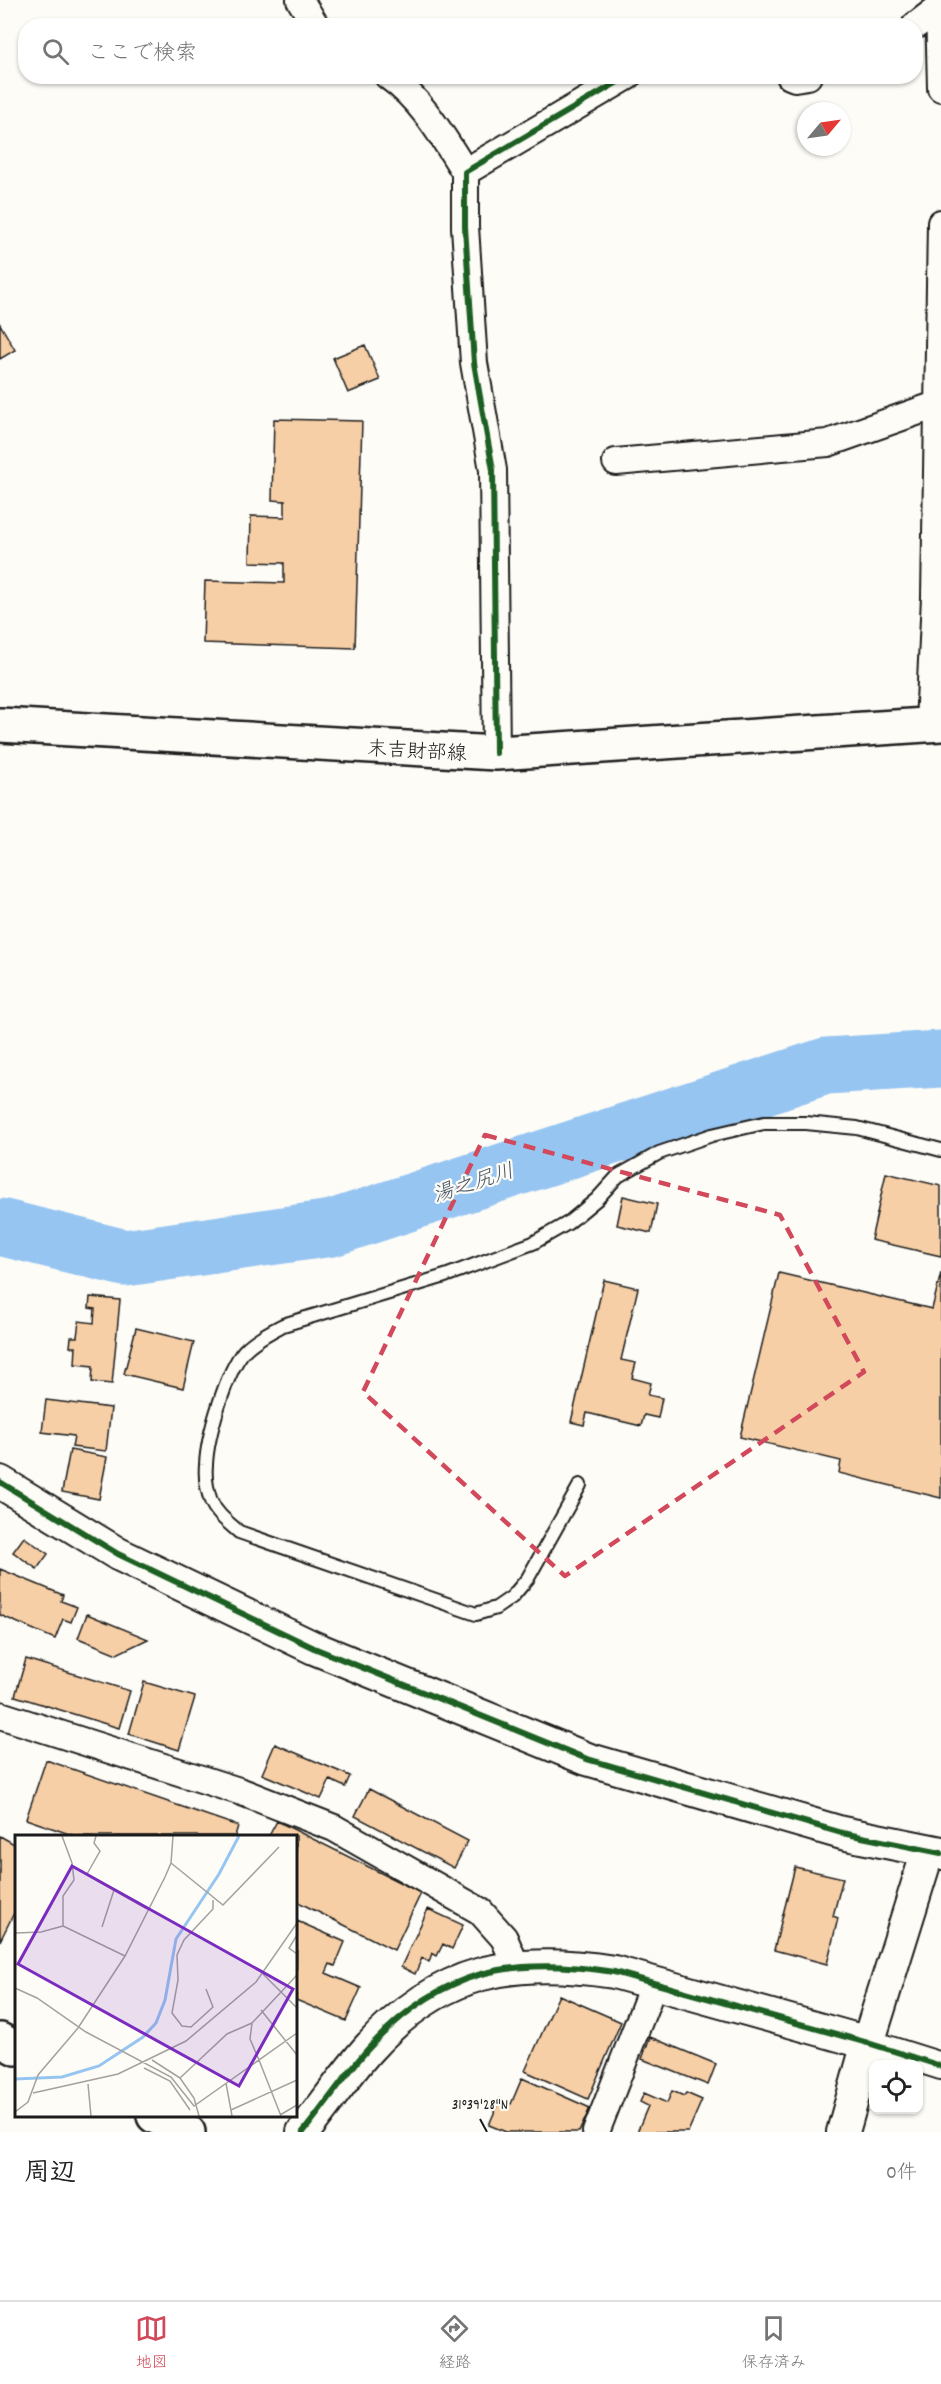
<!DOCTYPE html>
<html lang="ja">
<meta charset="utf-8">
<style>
body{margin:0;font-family:Dekko,"Klee One",sans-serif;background:#f6f6f6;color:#222}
.controls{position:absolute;right:18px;bottom:18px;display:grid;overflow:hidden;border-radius:12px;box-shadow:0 2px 4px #0004}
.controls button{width:54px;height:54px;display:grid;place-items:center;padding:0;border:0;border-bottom:2px solid #e0e0e0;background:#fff;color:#222;font:30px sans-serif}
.compass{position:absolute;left:797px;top:102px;width:54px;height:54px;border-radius:50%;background:#fff;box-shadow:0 2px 4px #0004;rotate:61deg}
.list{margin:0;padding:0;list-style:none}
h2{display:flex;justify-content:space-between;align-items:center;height:78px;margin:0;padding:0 24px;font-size:26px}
h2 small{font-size:20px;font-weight:400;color:#767676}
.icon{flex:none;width:33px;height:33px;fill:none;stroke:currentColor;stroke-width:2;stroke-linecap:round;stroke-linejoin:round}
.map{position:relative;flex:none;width:941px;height:2132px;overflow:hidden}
.search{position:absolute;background:#fff;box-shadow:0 2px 4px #0004;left:18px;right:18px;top:18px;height:66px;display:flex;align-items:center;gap:15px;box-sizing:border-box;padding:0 21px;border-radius:24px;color:#767676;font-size:22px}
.sheet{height:168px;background:#fff}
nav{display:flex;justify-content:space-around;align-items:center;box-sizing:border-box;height:84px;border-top:2px solid #e0e0e0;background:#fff;font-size:16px;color:#767676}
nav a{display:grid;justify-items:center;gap:3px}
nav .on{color:#d1495b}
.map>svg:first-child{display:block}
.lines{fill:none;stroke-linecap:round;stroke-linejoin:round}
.river{stroke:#97c5f1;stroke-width:57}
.building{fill:#f7cfa6;stroke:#1c1c1c;stroke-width:1.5}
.service-casing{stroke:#1c1c1c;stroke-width:16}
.minor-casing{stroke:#1c1c1c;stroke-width:30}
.tertiary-casing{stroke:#1c1c1c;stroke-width:36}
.secondary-casing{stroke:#1c1c1c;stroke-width:38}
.service{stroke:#fdfcf7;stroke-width:12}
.minor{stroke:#fdfcf7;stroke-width:26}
.tertiary{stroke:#fdfcf7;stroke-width:32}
.secondary{stroke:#fdfcf7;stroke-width:33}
.cycleway-casing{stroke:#fdfcf7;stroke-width:10}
.cycleway{stroke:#1b5e20;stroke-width:6}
.marked{fill:none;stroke:#d1495b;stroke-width:4.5;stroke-dasharray:12 8;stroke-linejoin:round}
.ticks{fill:none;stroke:#1c1c1c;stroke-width:2}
.labels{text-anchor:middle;stroke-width:4.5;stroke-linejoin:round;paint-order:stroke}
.street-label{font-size:20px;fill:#1c1c1c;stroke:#fdfcf7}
.water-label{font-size:21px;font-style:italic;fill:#475767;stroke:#fdfcf7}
.inset-river{fill:none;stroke:#97c5f1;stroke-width:3}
.inset-road{fill:none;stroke:#a3a29f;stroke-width:1.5}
.view{fill:#7b2cbf;fill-opacity:0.15;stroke:#7b2cbf;stroke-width:3}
.inset-edge{fill:none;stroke:#1c1c1c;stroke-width:3}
.ticks-label{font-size:15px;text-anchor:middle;fill:#1c1c1c;stroke:#fdfcf7;stroke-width:4.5;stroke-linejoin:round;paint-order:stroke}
</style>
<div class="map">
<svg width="941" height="2132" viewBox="0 0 941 2132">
<rect width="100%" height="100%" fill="#fdfcf7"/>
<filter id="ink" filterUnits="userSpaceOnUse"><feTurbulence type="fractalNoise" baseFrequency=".0167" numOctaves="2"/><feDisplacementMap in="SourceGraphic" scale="12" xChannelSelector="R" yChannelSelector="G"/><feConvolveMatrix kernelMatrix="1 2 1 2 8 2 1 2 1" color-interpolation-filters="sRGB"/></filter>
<g filter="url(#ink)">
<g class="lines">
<path class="river" d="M 0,1227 L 125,1258 L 332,1228 L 826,1066 L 941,1059"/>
</g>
<path class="building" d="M 0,324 L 15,350 L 0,359 Z
M 365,345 L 380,380 L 348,393 L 333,358 Z
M 274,419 L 362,421 L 355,648 L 203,643 L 205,581 L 284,583 L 284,563 L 250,562 L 251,516 L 285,517 L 285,501 L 272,500 Z
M 886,1173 L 941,1186 L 941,1256 L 871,1240 Z
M 623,1196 L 657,1204 L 651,1233 L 617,1225 Z
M 779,1273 L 932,1309 L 941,1273 L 941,1498 L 839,1473 L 841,1461 L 740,1437 Z
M 604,1280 L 638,1288 L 621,1360 L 636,1363 L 632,1378 L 651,1383 L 648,1395 L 662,1398 L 658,1418 L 644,1415 L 641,1426 L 587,1413 L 584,1425 L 571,1422 Z
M 90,1297 L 120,1300 L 112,1384 L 92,1382 L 93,1366 L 75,1364 L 76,1347 L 70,1347 L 71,1337 L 77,1337 L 79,1321 L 94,1323 L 95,1309 L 89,1308 Z
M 136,1328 L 194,1342 L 183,1388 L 124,1374 Z
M 46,1400 L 111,1408 L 106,1451 L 72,1447 L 74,1436 L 42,1432 Z
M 70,1450 L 107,1457 L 99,1499 L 62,1492 Z
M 24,1537 L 48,1554 L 37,1569 L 13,1552 Z
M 0,1569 L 63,1595 L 61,1601 L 77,1607 L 71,1622 L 63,1619 L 55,1639 L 0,1615 Z
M 87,1614 L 148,1639 L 117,1654 L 78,1638 Z
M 26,1659 L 130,1691 L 119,1728 L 15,1696 Z
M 144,1682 L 195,1697 L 179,1750 L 129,1734 Z
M 275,1744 L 350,1776 L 345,1787 L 330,1780 L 321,1799 L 262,1774 Z
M 46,1760 L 238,1826 L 235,1836 L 75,1836 L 26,1819 Z
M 369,1789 L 468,1841 L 454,1868 L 355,1816 Z
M 277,1821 L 421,1893 L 394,1950 L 296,1901 L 296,1836 L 269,1836 Z
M 0,1836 L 16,1845 L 16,1909 L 0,1941 Z
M 795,1867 L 843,1878 L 833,1916 L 838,1918 L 827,1964 L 774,1950 Z
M 428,1909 L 463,1925 L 452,1949 L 443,1944 L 437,1956 L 432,1953 L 429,1962 L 422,1958 L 415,1974 L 401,1967 Z
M 297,1921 L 345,1942 L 335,1966 L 330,1964 L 326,1973 L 361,1988 L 346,2021 L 296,2000 Z
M 559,1995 L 621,2022 L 588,2099 L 525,2071 Z
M 650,2037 L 716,2064 L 708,2085 L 642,2059 Z
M 522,2078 L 590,2108 L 579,2132 L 506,2132 L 489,2125 L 500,2099 L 511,2104 Z
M 672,2091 L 684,2096 L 686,2093 L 702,2100 L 688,2132 L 637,2132 L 648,2106 L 640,2102 L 644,2093 L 667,2103 Z"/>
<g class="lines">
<g class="service-casing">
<path id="service" d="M 580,1485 L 528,1578 L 512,1597 L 496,1608 L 476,1614 L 239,1532 C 229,1523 216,1514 211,1501 C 207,1490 205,1476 206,1465 C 207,1437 226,1372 244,1351 C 254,1340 270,1332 283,1325 L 445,1276 L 533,1243 L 568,1223 L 597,1199 L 618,1176 L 659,1153 L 712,1135 L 764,1123 L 806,1123 L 857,1128 L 941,1150"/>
</g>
<g class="minor-casing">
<path id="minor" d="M 300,0 L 316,26
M 939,7 L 941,88
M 915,26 L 941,6
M 388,76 C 422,100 443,137 465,172
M 790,76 L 795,78 L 808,76
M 616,462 L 828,443 L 939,404
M 929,724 L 935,597 L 941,223
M 496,753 L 493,470 L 474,363 L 465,227 L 465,172 L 628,76
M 0,1715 L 242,1792 L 334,1828 L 480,1911 L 504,1938 L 516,1966
M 868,2043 L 941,2066
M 596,2132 L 654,1983"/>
</g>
<g class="tertiary-casing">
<path id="tertiary" d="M 0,1482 L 118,1554 L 314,1648 L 587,1759 L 842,1833 L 941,1853
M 303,2132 C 325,2105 345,2075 368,2049 C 440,1969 512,1956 614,1972 L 868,2043
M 843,2132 L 868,2043 L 928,1851"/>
</g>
<g class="secondary-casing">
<path id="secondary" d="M 0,725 L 496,753 L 941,724
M 0,2040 L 16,2048
M 154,2116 L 188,2132"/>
</g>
<use href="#service" class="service"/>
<use href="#minor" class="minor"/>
<use href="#tertiary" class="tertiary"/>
<use href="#secondary" class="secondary"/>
<g class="cycleway-casing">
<path id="cycleway" d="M 496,753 L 493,470 L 474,363 L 465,227 L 465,172 L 628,76
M 0,1482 L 118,1554 L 314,1648 L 587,1759 L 842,1833 L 941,1853
M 303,2132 C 325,2105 345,2075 368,2049 C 440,1969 512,1956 614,1972 L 868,2043 L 941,2066"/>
</g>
<use href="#cycleway" class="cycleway"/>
</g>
</g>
<path class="marked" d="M 485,1135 L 780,1215 L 864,1372 L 565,1576 L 363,1392 Z"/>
<path class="ticks" d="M 480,2119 L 487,2132"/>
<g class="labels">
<g class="street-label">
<text transform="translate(417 750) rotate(3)" y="7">末吉財部線</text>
</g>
<g class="water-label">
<text transform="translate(473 1182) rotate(-18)" y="7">湯之尻川</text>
</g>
</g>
<g transform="translate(15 1835)">
<rect width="282" height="282" fill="#fdfcf7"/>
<path class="inset-river" d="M 0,244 L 47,242 L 84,231 L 128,202 L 141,188 L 150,165 L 161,104 L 204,39 L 224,1"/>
<path class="inset-road" d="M 47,1 L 57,28 L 59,45 L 48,61 L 48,91 L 110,121M 156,28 L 208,70 L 264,12M 58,32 L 132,74M 72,39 L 85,16 L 79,8 L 81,1M 87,92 L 99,55M 0,98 L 26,97 L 48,91M 282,100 L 274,113 L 282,119M 248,139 L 282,173M 0,153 L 22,163 L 71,197 L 156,242 L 179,271 L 282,198M 191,154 L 198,172 L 176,192 L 167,191 L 157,178 L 163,145 L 162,120 L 169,105 L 198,74 L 198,65M 246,175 L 282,220M 63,193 L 110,121 L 150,42 L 156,28 L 158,1M 137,225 L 165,243M 244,225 L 235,204 L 237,188 L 282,140M 244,225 L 266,281M 129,233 L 155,246 L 175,275M 211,248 L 217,281M 73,249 L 76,281M 18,258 L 103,239 L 171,206 L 241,147 L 282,88M 216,275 L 282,245M 0,277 L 13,267 L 23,240 L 63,193M 265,280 L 282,270M 184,281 L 179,263 L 165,243 L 212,199 L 237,188"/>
<path class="view" d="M 57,31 L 278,154 L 224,251 L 3,129 Z"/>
<rect width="282" height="282" class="inset-edge"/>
</g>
<g class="ticks-label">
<text x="480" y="2109">31°39'28"N</text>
</g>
</svg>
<div class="controls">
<button><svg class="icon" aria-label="locate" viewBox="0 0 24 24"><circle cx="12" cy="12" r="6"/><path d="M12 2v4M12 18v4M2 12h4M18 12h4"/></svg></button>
</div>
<svg class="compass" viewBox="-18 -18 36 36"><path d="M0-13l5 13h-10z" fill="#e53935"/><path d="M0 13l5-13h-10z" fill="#767676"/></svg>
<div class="search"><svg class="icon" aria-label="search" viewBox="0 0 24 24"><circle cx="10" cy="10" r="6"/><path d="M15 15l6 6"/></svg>ここで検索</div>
</div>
<section class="sheet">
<h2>周辺<small>0件</small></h2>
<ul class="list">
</ul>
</section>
<nav>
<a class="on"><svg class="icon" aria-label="map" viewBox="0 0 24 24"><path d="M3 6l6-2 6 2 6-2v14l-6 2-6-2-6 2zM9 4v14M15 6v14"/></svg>地図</a>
<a><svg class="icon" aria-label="directions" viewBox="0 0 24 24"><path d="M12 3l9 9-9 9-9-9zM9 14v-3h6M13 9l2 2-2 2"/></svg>経路</a>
<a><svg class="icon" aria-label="saved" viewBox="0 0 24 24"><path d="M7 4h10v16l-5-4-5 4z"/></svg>保存済み</a>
</nav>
